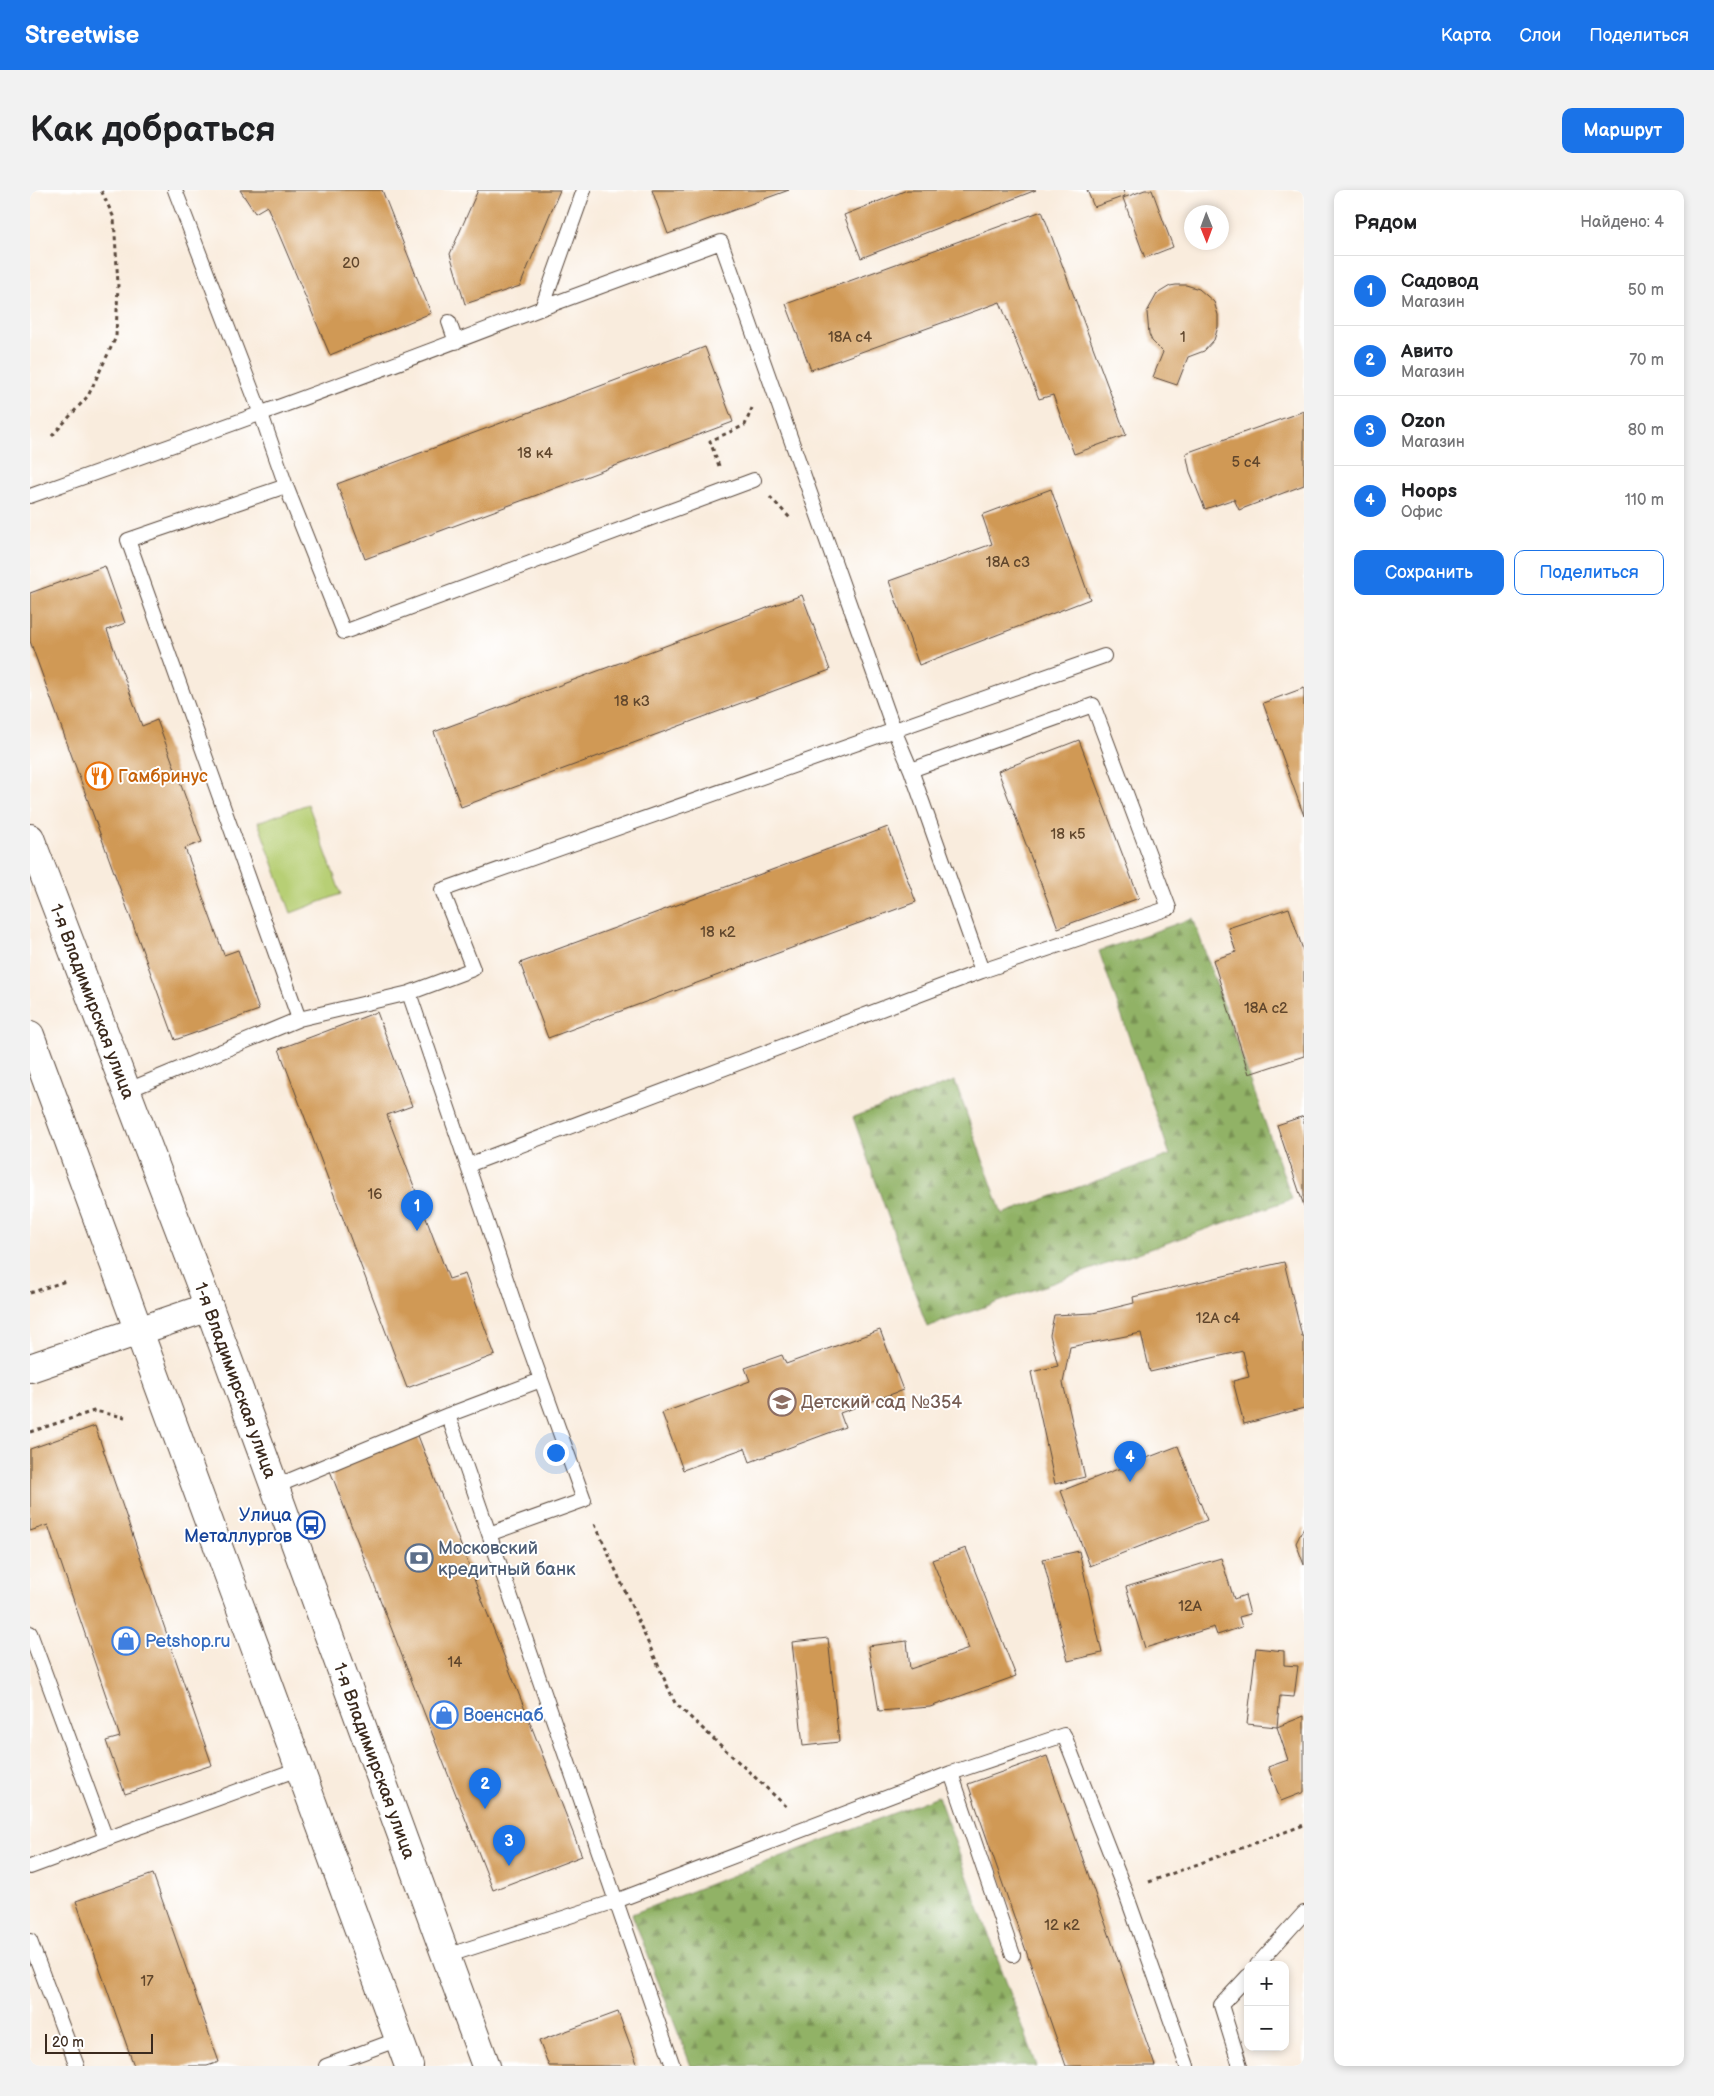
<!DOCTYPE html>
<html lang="ru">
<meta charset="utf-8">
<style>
body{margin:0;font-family:"Balsamiq Sans",sans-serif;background:#f2f2f2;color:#202124}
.controls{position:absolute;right:15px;bottom:15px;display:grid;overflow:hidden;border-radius:10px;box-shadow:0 2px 8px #0003}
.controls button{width:45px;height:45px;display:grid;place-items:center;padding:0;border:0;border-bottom:1px solid #e0e0e0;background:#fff;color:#202124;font:25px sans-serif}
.compass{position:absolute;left:1154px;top:15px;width:45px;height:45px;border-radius:50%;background:#fff;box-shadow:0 2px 8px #0003;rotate:179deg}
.scale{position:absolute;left:15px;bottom:12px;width:108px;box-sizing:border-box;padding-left:5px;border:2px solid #3b2a1e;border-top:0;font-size:14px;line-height:18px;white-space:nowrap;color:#3b2a1e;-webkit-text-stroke:4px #fff;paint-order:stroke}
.you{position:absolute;left:525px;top:1262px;width:18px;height:18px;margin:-12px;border:4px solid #fff;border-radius:50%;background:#1a73e8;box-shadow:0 0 0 8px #1a73e833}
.badge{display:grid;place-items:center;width:32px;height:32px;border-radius:50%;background:#1a73e8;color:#fff;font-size:16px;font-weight:700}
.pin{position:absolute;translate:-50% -41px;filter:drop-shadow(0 1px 2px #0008)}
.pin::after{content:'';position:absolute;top:26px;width:18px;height:15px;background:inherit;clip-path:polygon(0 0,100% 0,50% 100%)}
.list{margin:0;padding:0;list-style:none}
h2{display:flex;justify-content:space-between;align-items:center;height:65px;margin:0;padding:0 20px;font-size:21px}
h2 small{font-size:16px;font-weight:400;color:#757577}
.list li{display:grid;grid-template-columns:32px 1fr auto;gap:15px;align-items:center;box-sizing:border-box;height:70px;padding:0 20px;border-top:1px solid #e0e0e0}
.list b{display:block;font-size:19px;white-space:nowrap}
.list p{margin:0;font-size:16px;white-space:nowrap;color:#757577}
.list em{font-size:16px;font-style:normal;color:#757577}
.actions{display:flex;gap:10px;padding:15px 20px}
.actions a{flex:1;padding:11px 0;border:1px solid #1a73e8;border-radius:10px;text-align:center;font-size:18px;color:#1a73e8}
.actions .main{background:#1a73e8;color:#fff}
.map{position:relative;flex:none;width:1274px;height:1876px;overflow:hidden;border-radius:10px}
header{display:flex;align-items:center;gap:30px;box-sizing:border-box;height:70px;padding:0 25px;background:#1a73e8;color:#fff}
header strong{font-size:24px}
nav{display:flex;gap:28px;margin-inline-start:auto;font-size:18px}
.intro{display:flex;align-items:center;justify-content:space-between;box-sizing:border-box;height:120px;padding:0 30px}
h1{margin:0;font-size:35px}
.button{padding:12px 22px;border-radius:10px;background:#1a73e8;color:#fff;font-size:18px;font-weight:700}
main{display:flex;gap:30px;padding:0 30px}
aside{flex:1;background:#fff;border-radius:10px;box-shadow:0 2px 8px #0003}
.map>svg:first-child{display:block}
.green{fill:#b7cf74;stroke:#797c49}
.forest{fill:url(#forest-firs);stroke:#666e42}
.building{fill:#d09954}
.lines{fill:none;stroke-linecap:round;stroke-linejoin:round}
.service-casing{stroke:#58473b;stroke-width:16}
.tertiary-casing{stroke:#58473b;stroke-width:30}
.secondary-casing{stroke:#58473b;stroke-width:30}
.path{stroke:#58473b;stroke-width:3;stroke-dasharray:4 4;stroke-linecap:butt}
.service{stroke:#fff;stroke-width:14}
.tertiary{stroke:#fff;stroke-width:28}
.secondary{stroke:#fff;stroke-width:28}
.labels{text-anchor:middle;stroke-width:4;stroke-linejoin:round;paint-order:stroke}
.number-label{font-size:15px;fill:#60462c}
.food-label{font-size:18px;fill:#c56008;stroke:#fff;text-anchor:start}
.street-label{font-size:18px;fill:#3b2a1e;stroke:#fff}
.education-label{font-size:18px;fill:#785e54;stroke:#fff;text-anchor:start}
.transit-label{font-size:18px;fill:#164399;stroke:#fff;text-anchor:end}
.service-label{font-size:18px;fill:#4e5e75;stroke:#fff;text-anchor:start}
.shop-label{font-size:18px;fill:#366cbe;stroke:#fff;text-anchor:start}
</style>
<header>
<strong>Streetwise</strong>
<nav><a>Карта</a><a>Слои</a><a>Поделиться</a></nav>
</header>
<div class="intro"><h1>Как добраться</h1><a class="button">Маршрут</a></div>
<main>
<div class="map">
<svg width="1274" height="1876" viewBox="0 0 1274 1876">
<defs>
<pattern id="forest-firs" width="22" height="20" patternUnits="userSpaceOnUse" patternTransform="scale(1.25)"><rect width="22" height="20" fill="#91b266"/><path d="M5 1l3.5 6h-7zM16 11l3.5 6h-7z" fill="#789153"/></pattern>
</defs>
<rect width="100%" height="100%" fill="#fff"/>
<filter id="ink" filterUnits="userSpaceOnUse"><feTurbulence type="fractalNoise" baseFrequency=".02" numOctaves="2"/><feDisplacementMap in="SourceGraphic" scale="10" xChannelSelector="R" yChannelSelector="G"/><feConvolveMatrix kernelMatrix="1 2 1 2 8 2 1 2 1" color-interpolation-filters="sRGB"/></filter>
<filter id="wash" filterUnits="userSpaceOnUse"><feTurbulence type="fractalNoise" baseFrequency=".0096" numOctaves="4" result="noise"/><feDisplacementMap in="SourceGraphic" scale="20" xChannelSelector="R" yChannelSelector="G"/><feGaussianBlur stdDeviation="1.12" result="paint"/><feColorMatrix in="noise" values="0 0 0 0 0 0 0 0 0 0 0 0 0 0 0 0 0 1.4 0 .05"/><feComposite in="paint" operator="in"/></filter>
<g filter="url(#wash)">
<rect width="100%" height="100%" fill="#f9ecdd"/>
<path class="green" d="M 278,614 L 311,704 L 261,723 L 228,632 Z"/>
<path class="forest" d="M 1163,728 L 1262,1009 L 897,1137 L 823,927 L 925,891 L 972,1024 L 1140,965 L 1069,761 Z
M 908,1606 L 1007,1876 L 661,1876 L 602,1724 Z"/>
<g id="blocks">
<path class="building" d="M 210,0 L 352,0 L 401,123 L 300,165 L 237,16 L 225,23 Z
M 448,0 L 530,0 L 490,96 L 435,114 L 420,64 Z
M 622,0 L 759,0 L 638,44 Z
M 877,0 L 1006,0 L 831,68 L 814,25 Z
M 1057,0 L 1093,0 L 1095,6 L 1064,17 Z
M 1115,0 L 1122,0 L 1143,57 L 1115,68 L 1093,8 Z
M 1012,21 L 1096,245 L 1044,264 L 1023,205 L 1009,209 L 970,112 L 781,180 L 756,114 Z
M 1146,95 L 1156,95 L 1169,99 L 1184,112 L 1188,125 L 1188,137 L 1184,150 L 1174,161 L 1158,167 L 1147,195 L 1123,187 L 1133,162 L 1122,151 L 1119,144 L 1117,122 L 1127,104 L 1140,96 Z
M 675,157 L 703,232 L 335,369 L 307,294 Z
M 1274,221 L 1274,295 L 1209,320 L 1204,309 L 1175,319 L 1160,282 L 1156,263 Z
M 1021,299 L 1060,409 L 889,475 L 859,391 L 962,354 L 952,325 Z
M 75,376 L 95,433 L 77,440 L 112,536 L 127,530 L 172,652 L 155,658 L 194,765 L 208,760 L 229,820 L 145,850 L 0,451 L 0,403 Z
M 772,405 L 800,480 L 431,617 L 404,542 Z
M 1274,498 L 1274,626 L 1233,513 Z
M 1049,550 L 1109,708 L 1028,738 L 968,581 Z
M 858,637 L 886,712 L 518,848 L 490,773 Z
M 1259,718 L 1274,763 L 1274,866 L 1219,884 L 1183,770 L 1206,762 L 1198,738 Z
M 347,822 L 382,916 L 357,925 L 419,1089 L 435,1084 L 465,1165 L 377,1198 L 249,859 Z
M 1274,926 L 1274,1016 L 1247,935 Z
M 1254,1072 L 1272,1146 L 1274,1146 L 1274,1218 L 1214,1234 L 1203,1191 L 1219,1187 L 1213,1161 L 1120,1182 L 1111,1143 L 1040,1157 L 1033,1193 L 1055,1287 L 1025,1294 L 1001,1182 L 1028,1176 L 1020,1145 L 1024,1125 L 1063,1123 L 1104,1113 L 1103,1107 Z
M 850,1140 L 873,1200 L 810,1223 L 815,1237 L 720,1272 L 715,1258 L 653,1280 L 632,1223 L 720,1191 L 715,1178 L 752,1165 L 756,1174 Z
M 65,1236 L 182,1575 L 95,1604 L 76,1551 L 90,1547 L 18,1335 L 0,1341 L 0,1259 Z
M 387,1243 L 552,1666 L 463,1700 L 299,1278 Z
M 1148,1256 L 1177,1330 L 1060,1376 L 1031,1301 Z
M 1274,1337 L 1274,1375 L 1266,1353 Z
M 936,1358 L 986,1486 L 900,1517 L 849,1521 L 838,1456 L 877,1451 L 880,1479 L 939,1459 L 902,1370 Z
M 1049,1361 L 1072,1463 L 1038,1471 L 1013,1369 Z
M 1191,1368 L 1204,1409 L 1215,1405 L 1220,1424 L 1209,1427 L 1212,1437 L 1187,1445 L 1184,1437 L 1115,1458 L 1096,1397 Z
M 798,1448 L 809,1552 L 773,1556 L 762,1452 Z
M 1226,1458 L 1254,1461 L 1254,1475 L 1268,1476 L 1264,1507 L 1250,1506 L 1247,1537 L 1217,1534 Z
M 1274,1526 L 1274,1602 L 1251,1611 L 1238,1577 L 1258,1570 L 1247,1537 Z
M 1017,1566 L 1125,1876 L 1036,1876 L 938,1594 Z
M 123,1684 L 189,1872 L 177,1876 L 104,1876 L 46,1711 Z
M 588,1822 L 608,1876 L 519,1876 L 509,1851 Z"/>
</g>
</g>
<g filter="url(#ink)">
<use href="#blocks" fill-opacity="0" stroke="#58473b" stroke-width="1"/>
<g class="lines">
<g class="service-casing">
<path id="service" d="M 145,0 L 231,224 L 256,296
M 512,118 L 691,52 L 864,540 L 881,580 L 1063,515 L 1139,718 L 952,781 L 881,580
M 419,132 L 426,152
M 0,306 C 172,245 343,184 512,118 L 554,0
M 379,803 L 443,779 L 412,700 L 1074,466
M 269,829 L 379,803 L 495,1145 L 554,1310 L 459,1344
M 96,901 L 269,829 L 98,350 L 256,296 L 314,442 L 724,290
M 438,975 L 952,781
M 418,1225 L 643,1876
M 244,1297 L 418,1225 L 511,1190
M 0,1443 L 76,1649 L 0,1677
M 76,1649 L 271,1578
M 0,1751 L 47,1876
M 983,1765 L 921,1583 L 1034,1545 L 1095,1701 L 1157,1876
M 416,1766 L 586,1711 L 921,1583
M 1227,1775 L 1274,1723
M 296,1876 L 369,1849
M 1210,1876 L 1191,1815 L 1218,1786"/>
</g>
<g class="tertiary-casing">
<path id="tertiary" d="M 0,1178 L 179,1117"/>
</g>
<g class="secondary-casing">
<g id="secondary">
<path id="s1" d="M 0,648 L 179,1117 L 456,1876"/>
<path d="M 0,845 L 379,1876"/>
</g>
</g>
<path class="path" d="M 22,246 L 58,206 L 86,147 L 88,94 L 84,28 L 71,0
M 689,276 L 680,251 L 715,235 L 722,218
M 740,307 L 760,328
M 0,1103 L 36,1091
M 0,1242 L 64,1221 L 95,1227
M 565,1334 L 645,1513 L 758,1618
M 1119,1692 L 1274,1635"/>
<use href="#service" class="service"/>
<use href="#tertiary" class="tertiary"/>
<use href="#secondary" class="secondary"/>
</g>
</g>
<defs>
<g id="restaurant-ring" transform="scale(1.4375)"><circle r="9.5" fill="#fff" stroke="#e8710a" stroke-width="1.5"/><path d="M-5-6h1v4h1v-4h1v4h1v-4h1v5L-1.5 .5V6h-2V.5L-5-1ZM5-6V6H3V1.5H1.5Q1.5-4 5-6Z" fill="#e8710a"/></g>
<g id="school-ring" transform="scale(1.4375)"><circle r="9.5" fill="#fff" stroke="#8d6e63" stroke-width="1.5"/><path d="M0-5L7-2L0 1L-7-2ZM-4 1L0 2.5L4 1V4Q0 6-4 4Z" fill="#8d6e63"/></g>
<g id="bus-ring" transform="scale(1.4375)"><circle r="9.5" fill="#fff" stroke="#1a4fb4" stroke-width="1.5"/><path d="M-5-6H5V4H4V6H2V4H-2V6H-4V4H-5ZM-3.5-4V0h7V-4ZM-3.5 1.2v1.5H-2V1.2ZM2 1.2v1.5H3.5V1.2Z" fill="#1a4fb4"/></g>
<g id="bank-ring" transform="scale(1.4375)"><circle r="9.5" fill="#fff" stroke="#5c6f8a" stroke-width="1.5"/><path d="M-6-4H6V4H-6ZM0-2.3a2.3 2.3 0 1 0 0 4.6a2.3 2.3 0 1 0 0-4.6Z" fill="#5c6f8a"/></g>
<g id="shop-ring" transform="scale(1.4375)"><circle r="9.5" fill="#fff" stroke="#3f7fe0" stroke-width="1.5"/><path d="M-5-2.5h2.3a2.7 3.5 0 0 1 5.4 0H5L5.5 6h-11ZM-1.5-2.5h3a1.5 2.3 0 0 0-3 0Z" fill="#3f7fe0"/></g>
</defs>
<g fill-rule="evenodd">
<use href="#restaurant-ring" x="69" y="586"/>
<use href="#school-ring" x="752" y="1212"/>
<use href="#bus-ring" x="281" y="1335"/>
<use href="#bank-ring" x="389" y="1368"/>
<use href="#shop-ring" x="96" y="1451"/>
<use href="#shop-ring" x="414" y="1525"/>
</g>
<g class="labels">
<g class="number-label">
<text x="321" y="78">20</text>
<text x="820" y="152">18А с4</text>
<text x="1153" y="152">1</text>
<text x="505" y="268">18 к4</text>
<text x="1216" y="277">5 с4</text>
<text x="978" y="377">18А с3</text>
<text x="602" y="516">18 к3</text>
<text x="1038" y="649">18 к5</text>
<text x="688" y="747">18 к2</text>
<text x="1236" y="823">18А с2</text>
<text x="345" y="1009">16</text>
<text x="1188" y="1133">12А с4</text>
<text x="1160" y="1421">12А</text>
<text x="425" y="1477">14</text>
<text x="1032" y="1740">12 к2</text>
<text x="117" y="1796">17</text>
</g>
<g class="food-label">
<text x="88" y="592">Гамбринус</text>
</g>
<g class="street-label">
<text dy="6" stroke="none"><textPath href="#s1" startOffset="175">1-я Владимирская улица</textPath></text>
<text dy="6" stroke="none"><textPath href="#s1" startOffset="580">1-я Владимирская улица</textPath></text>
<text dy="6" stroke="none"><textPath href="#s1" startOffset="985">1-я Владимирская улица</textPath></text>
</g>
<g class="education-label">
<text x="771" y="1218">Детский сад №354</text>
</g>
<g class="transit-label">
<text x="262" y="1331">Улица<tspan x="262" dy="21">Металлургов</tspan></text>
</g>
<g class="service-label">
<text x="408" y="1364">Московский<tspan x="408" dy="21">кредитный банк</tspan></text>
</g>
<g class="shop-label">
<text x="115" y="1457">Petshop.ru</text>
<text x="433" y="1531">Военснаб</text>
</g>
</g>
</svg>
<div class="controls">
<button>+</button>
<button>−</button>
</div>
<svg class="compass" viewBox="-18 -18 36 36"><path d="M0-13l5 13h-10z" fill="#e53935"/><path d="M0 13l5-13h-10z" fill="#757577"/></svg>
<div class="scale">20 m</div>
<div class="you"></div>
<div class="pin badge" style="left:387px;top:1041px">1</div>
<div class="pin badge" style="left:455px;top:1619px">2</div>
<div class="pin badge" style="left:479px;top:1676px">3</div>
<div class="pin badge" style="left:1100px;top:1292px">4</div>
</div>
<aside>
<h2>Рядом<small>Найдено: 4</small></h2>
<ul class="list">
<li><span class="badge">1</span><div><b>Садовод</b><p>Магазин</p></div><em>50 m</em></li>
<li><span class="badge">2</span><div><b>Авито</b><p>Магазин</p></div><em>70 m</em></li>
<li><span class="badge">3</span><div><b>Ozon</b><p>Магазин</p></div><em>80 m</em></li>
<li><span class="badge">4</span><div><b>Hoops</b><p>Офис</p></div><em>110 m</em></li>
</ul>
<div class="actions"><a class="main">Сохранить</a><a>Поделиться</a></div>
</aside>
</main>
